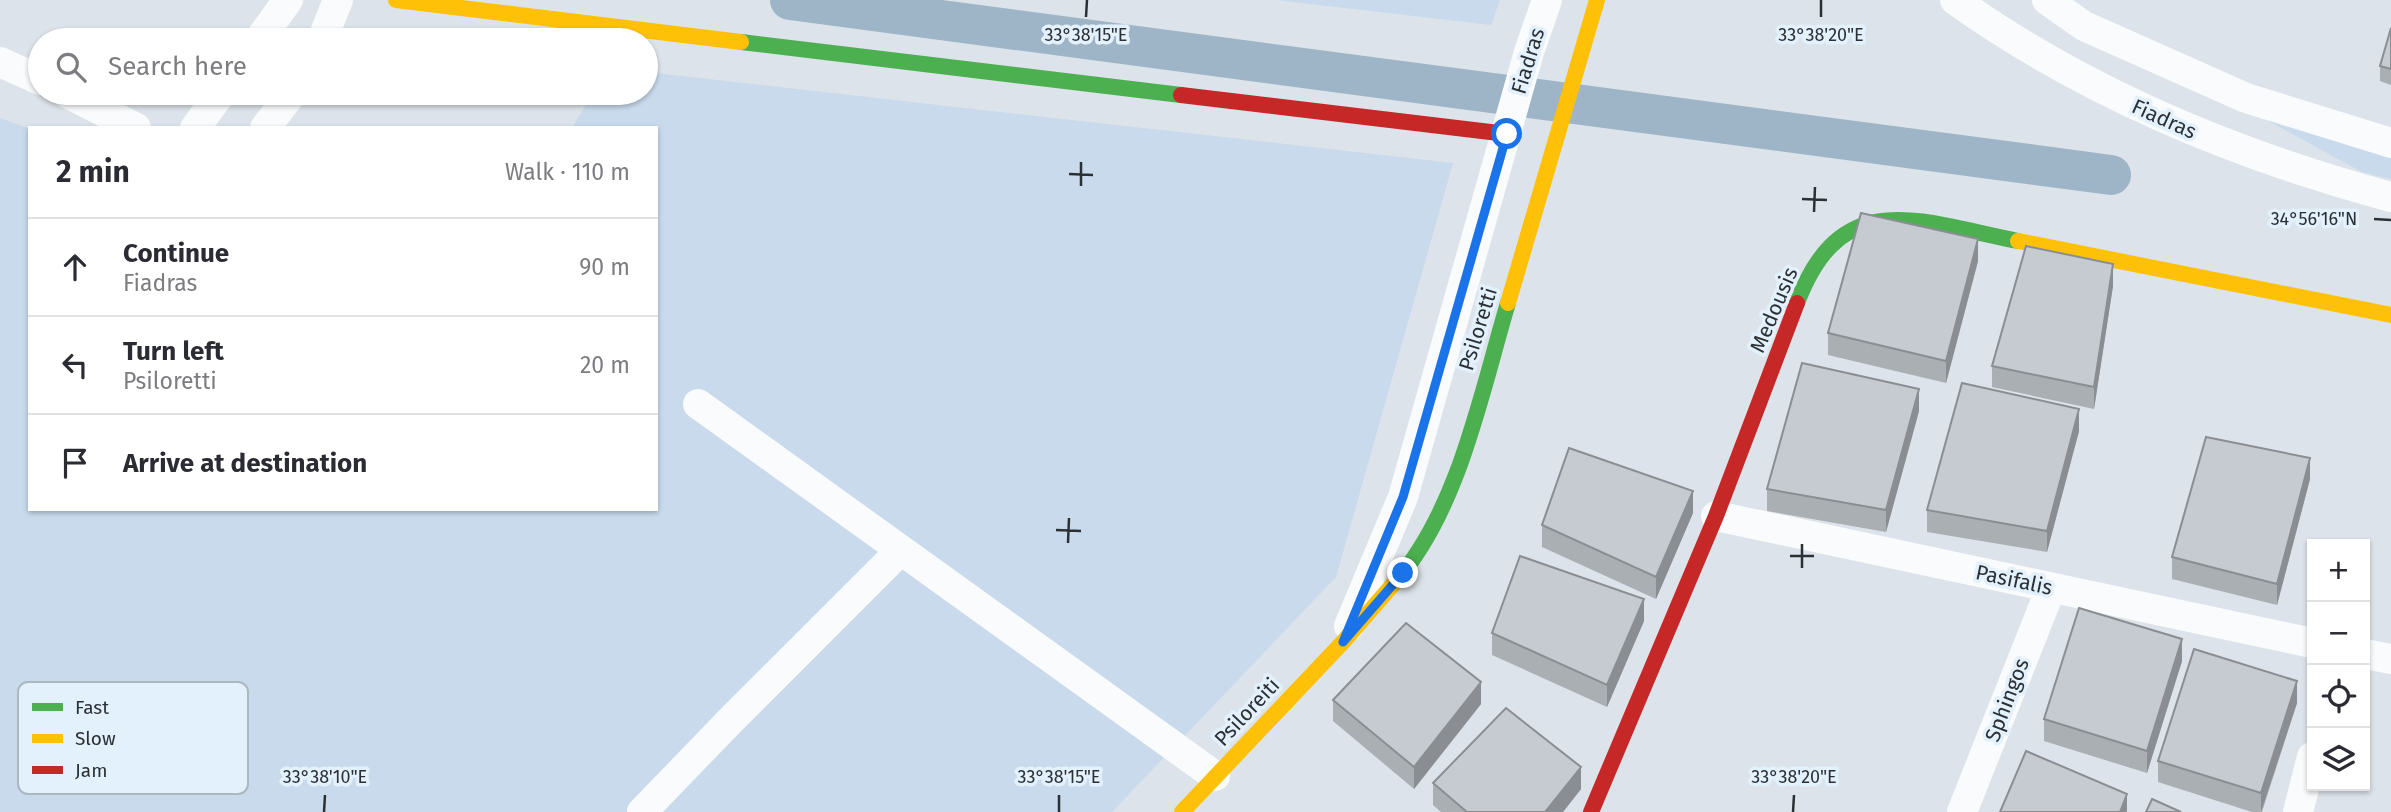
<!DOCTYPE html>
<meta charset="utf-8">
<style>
body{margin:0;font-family:"Fira Sans",sans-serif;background:#f7f7f7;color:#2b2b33}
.controls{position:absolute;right:21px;bottom:21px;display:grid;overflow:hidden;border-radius:0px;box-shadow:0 2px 5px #0004}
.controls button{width:63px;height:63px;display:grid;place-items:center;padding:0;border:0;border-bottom:2px solid #e1e1e2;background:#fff;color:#2b2b33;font:35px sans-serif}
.stop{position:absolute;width:21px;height:21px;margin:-16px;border:5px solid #1a73e8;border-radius:50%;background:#fff}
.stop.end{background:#1a73e8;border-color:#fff;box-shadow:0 2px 7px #0008}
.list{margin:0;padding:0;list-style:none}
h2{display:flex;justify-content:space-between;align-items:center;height:91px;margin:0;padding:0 28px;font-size:30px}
h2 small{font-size:23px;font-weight:400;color:#7c7c81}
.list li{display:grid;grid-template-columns:46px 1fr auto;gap:21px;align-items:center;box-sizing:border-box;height:98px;padding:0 28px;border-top:2px solid #e1e1e2}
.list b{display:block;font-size:26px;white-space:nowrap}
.list p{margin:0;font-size:23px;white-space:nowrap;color:#7c7c81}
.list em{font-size:23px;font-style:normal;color:#7c7c81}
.icon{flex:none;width:38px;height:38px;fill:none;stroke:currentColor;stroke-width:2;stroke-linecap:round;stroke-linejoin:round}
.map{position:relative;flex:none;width:2391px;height:812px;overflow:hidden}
.search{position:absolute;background:#fff;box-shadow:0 2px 5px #0004;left:28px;top:28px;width:630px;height:77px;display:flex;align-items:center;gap:18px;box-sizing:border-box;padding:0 24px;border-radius:38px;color:#7c7c81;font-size:26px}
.panel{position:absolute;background:#fff;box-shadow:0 2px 5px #0004;left:28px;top:126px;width:630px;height:385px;border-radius:0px}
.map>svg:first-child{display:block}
.green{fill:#c8daec}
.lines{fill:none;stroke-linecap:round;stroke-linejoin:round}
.canal{stroke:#9eb5c8;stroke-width:40}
.street{stroke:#fafbfc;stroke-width:30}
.fast{stroke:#4caf50;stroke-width:16}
.slow{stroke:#ffc107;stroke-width:16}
.jam{stroke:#c62828;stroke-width:16}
.wall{fill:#a9afb3}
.shaded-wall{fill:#8a8e92}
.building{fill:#c5cbd0;stroke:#8a8e92;stroke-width:2}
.route{stroke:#1a73e8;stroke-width:9}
.ticks{fill:none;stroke:#2b3035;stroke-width:2.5}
.labels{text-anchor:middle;stroke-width:7;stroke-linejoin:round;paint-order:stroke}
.street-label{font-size:21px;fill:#2b3035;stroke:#e3f1fd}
.key{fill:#e3f1fd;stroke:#acb7c1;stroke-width:2}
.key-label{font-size:19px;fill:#2b3035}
.ticks-label{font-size:18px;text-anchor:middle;fill:#2b3035;stroke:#e3f1fd;stroke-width:7;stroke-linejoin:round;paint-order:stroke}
</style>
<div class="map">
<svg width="2391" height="812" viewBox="0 0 2391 812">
<rect width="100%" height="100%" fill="#dce3ea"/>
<path class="green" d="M 1276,0 L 1500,0 L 1491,25 Z
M 646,72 L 1453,163 L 1336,577 L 1112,812 L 0,812 L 0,118 L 30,129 L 30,509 L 656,509 L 656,128 L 572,128 L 593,93 L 646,93 Z
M 2263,118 L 2391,150 L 2391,179 L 2362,172 Z"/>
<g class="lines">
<path class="canal" d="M 790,0 L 2111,175"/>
<path class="street" d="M 1955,0 C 2087,94 2235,155 2391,197
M 2047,0 L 2084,26 L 2246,98 L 2391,143
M 259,40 L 288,0
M 322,40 L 338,0
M 0,62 L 40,80
M 67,93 L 136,128
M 195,128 L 221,93
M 265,128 L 292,93
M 698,404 L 1215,776
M 1716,516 L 2312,643
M 1349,626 L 1403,497 L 1529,52 L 1547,0
M 2365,654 L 2391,659
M 642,812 L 730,721 L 901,550
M 1962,812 L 2051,588
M 2298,812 L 2312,757"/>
<path class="fast" d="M 741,42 L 1181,95
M 1797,303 C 1842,184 1920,222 2018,241
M 1396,581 C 1459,509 1481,393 1508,303"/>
<path class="slow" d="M 396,0 L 741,42
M 2018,241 L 2391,315
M 1508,303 L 1597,0
M 1182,812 L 1343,642 L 1396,581"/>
<path class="jam" d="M 1181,95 L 1507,134
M 1591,812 L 1716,516 L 1797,303"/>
</g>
<path class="wall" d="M 2391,28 L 2391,85 L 2380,81 L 2380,66 Z
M 1978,261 L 1946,383 L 1828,355 L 1828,333 Z
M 2113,286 L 2094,409 L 1992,387 L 1992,366 Z
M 1919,411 L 1886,532 L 1767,511 L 1767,489 Z
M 2079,431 L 2047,552 L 1927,532 L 1927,510 Z
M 2310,479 L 2277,605 L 2172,579 L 2172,557 Z
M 1693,513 L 1656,599 L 1542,547 L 1542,525 Z
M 1644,621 L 1607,707 L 1492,655 L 1492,633 Z
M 2182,661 L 2147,773 L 2044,741 L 2044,719 Z
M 1333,700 L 1481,704 L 1414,789 L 1333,721 Z
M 2297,703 L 2262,812 L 2252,812 L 2158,782 L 2158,761 Z
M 1433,783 L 1581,789 L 1563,812 L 1441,812 L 1433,805 Z"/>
<path class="shaded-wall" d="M 1978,239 L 1978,261 L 1946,383 L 1946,361 Z
M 2113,264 L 2113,286 L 2094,409 L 2094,387 Z
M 1919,389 L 1919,411 L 1886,532 L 1886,510 Z
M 2079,409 L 2079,431 L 2047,552 L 2047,531 Z
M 2310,458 L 2310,479 L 2277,605 L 2277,584 Z
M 1693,491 L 1693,513 L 1656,599 L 1656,577 Z
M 1644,599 L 1644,621 L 1607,707 L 1607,685 Z
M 2182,639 L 2182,661 L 2147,773 L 2147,751 Z
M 2297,681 L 2297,703 L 2261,812 L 2261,793 Z
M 1481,682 L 1481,704 L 1414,789 L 1414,767 Z
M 1581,767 L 1581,789 L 1563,812 L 1545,812 Z
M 2127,794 L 2127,812 L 2120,812 Z"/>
<path class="building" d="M 2391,28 L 2391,69 L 2380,66 Z
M 1861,213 L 1978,239 L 1946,361 L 1828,333 Z
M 2026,246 L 2113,264 L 2094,387 L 1992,366 Z
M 1802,363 L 1919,389 L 1886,510 L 1767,489 Z
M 1962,383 L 2079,409 L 2047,531 L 1927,510 Z
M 2206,437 L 2310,458 L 2277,584 L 2172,557 Z
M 1569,448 L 1693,491 L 1656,577 L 1542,525 Z
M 1520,556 L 1644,599 L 1607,685 L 1492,633 Z
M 2079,608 L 2182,639 L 2147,751 L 2044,719 Z
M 1406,623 L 1481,682 L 1414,767 L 1333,700 Z
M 2194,649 L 2297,681 L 2261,793 L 2158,761 Z
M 1506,708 L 1581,767 L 1545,812 L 1467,812 L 1433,783 Z
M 2026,751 L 2127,794 L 2120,812 L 2000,812 Z
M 2152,799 L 2181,812 L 2146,812 Z"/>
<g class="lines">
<path class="route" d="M 1403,573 L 1343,642 L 1403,497 L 1507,134"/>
</g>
<path class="ticks" d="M 1086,17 L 1087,0M 1821,17 L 1821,0M 1069,174 L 1093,175M 1081,186 L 1081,162M 1802,199 L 1827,200M 1814,212 L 1815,187M 2374,219 L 2391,220M 1056,530 L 1081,531M 1068,543 L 1069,518M 1790,556 L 1814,556M 1802,568 L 1802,544M 324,812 L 325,795M 1059,812 L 1059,795M 1793,812 L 1794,795"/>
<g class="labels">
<g class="street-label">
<text transform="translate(1528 61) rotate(-73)" y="7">Fiadras</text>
<text transform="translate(2164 119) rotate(24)" y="7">Fiadras</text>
<text transform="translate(1774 310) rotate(-67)" y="7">Medousis</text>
<text transform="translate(1478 329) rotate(-73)" y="7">Psiloretti</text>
<text transform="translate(2014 580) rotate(12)" y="7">Pasifalis</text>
<text transform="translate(2007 700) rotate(-69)" y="7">Sphingos</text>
<text transform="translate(1247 712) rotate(-47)" y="7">Psiloreiti</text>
</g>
</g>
<rect x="18" y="682" width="230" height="112" rx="10" class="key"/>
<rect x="32" y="703" width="31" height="8" fill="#4caf50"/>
<rect x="32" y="734" width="31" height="9" fill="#ffc107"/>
<rect x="32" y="766" width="31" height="8" fill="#c62828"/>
<g class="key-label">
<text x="75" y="714">Fast</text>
<text x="75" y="745">Slow</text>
<text x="75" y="777">Jam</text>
</g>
<g class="ticks-label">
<text x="1086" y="41">33°38'15"E</text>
<text x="1821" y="41">33°38'20"E</text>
<text x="2314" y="225">34°56'16"N</text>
<text x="325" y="783">33°38'10"E</text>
<text x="1059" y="783">33°38'15"E</text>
<text x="1794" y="783">33°38'20"E</text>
</g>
</svg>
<div class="controls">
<button>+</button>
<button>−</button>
<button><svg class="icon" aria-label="locate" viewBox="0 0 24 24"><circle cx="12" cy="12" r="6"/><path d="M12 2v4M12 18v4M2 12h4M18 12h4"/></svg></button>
<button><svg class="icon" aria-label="layers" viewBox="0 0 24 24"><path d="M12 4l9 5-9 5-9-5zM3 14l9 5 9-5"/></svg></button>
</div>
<div class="stop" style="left:1507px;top:134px"></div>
<div class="stop end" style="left:1403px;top:573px"></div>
<div class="search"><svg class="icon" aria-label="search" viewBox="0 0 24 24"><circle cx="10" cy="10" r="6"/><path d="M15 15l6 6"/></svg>Search here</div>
<section class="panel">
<h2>2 min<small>Walk · 110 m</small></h2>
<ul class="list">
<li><svg class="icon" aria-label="ahead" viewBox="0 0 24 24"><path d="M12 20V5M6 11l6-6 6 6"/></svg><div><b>Continue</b><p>Fiadras</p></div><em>90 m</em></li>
<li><svg class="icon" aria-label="left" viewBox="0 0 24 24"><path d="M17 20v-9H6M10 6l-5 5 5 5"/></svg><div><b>Turn left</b><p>Psiloretti</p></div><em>20 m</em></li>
<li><svg class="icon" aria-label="arrive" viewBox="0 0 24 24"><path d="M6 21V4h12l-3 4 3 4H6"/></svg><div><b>Arrive at destination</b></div></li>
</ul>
</section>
</div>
